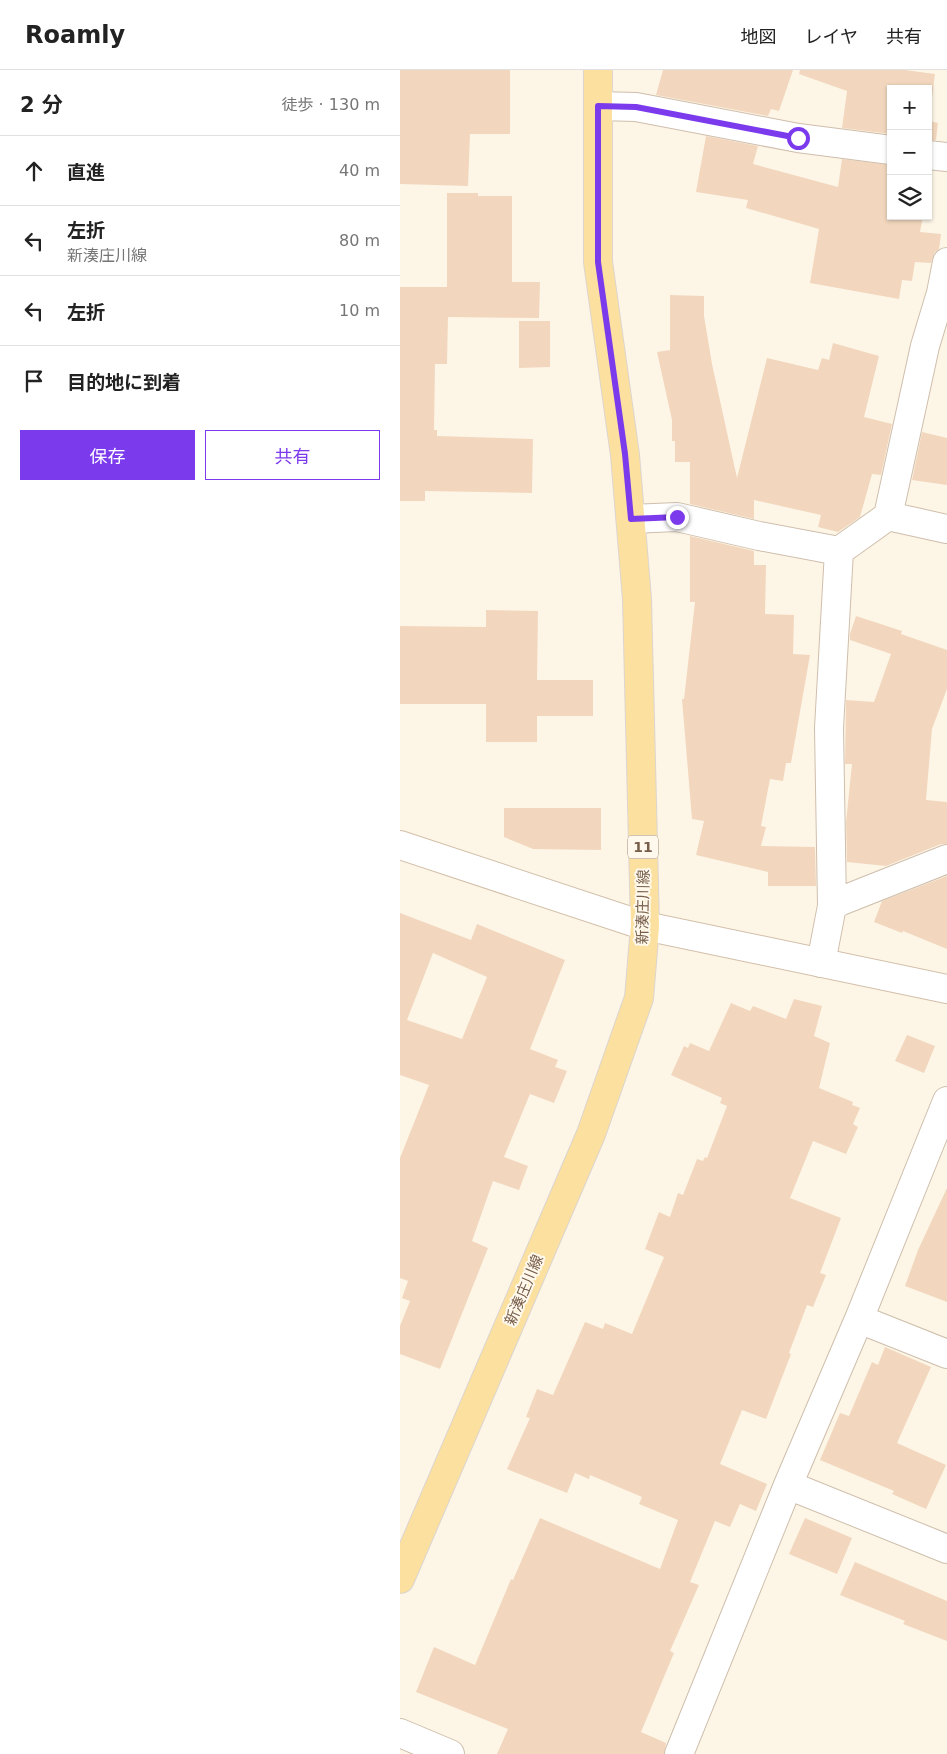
<!DOCTYPE html>
<html lang="ja">
<meta charset="utf-8">
<style>
body{margin:0;font-family:"DejaVu Sans","Noto Sans JP",sans-serif;background:#f6f6f6;color:#222}
.controls{position:absolute;right:15px;top:15px;display:grid;overflow:hidden;border-radius:0px;box-shadow:0 1px 4px #0004}
.controls button{width:45px;height:45px;display:grid;place-items:center;padding:0;border:0;border-bottom:1px solid #e0e0e0;background:#fff;color:#222;font:25px sans-serif}
.stop{position:absolute;width:15px;height:15px;margin:-11px;border:4px solid #7c3aed;border-radius:50%;background:#fff}
.stop.end{background:#7c3aed;border-color:#fff;box-shadow:0 1px 5px #0008}
.list{margin:0;padding:0;list-style:none}
h2{display:flex;justify-content:space-between;align-items:center;height:65px;margin:0;padding:0 20px;font-size:21px}
h2 small{font-size:16px;font-weight:400;color:#767676}
.list li{display:grid;grid-template-columns:32px 1fr auto;gap:15px;align-items:center;box-sizing:border-box;height:70px;padding:0 20px;border-top:1px solid #e0e0e0}
.list b{display:block;font-size:19px;white-space:nowrap}
.list p{margin:0;font-size:16px;white-space:nowrap;color:#767676}
.list em{font-size:16px;font-style:normal;color:#767676}
.actions{display:flex;gap:10px;padding:15px 20px}
.actions a{flex:1;padding:11px 0;border:1px solid #7c3aed;border-radius:0px;text-align:center;font-size:18px;color:#7c3aed}
.actions .main{background:#7c3aed;color:#fff}
.icon{flex:none;width:28px;height:28px;fill:none;stroke:currentColor;stroke-width:2;stroke-linecap:round;stroke-linejoin:round}
.map{position:relative;flex:none;width:547px;height:1684px;overflow:hidden}
header{display:flex;align-items:center;gap:30px;box-sizing:border-box;height:70px;padding:0 25px;background:#fff;border-bottom:1px solid #e0e0e0}
header strong{font-size:24px}
nav{display:flex;gap:28px;margin-inline-start:auto;font-size:18px}
main{display:flex}
aside{flex:1;background:#fff}
.map>svg:first-child{display:block}
.building{fill:#f2d7be;fill-rule:evenodd}
.lines{fill:none;stroke-linecap:round;stroke-linejoin:round}
.street-casing{stroke:#cfbeac;stroke-width:30}
.secondary-casing{stroke:#d2bfa9;stroke-width:30}
.primary-casing{stroke:#dcd5d0;stroke-width:30}
.street{stroke:#fff;stroke-width:28}
.secondary{stroke:#fff;stroke-width:28}
.primary{stroke:#fbe09f;stroke-width:28}
.route{stroke:#7c3aed;stroke-width:6}
.labels{text-anchor:middle;stroke-width:4;stroke-linejoin:round;paint-order:stroke}
.shield{fill:#fff9ed;stroke:#a08c7b;stroke-width:1}
.shield-label{font-size:14px;font-weight:bold;fill:#775e4a}
.street-label{font-size:15px;fill:#775e4a;stroke:#fff9ed}
</style>
<header>
<strong>Roamly</strong>
<nav><a>地図</a><a>レイヤ</a><a>共有</a></nav>
</header>
<main>
<aside>
<h2>2 分<small>徒歩 · 130 m</small></h2>
<ul class="list">
<li><svg class="icon" aria-label="ahead" viewBox="0 0 24 24"><path d="M12 20V5M6 11l6-6 6 6"/></svg><div><b>直進</b></div><em>40 m</em></li>
<li><svg class="icon" aria-label="left" viewBox="0 0 24 24"><path d="M17 20v-9H6M10 6l-5 5 5 5"/></svg><div><b>左折</b><p>新湊庄川線</p></div><em>80 m</em></li>
<li><svg class="icon" aria-label="left" viewBox="0 0 24 24"><path d="M17 20v-9H6M10 6l-5 5 5 5"/></svg><div><b>左折</b></div><em>10 m</em></li>
<li><svg class="icon" aria-label="arrive" viewBox="0 0 24 24"><path d="M6 21V4h12l-3 4 3 4H6"/></svg><div><b>目的地に到着</b></div></li>
</ul>
<div class="actions"><a class="main">保存</a><a>共有</a></div>
</aside>
<div class="map">
<svg width="547" height="1684" viewBox="0 0 547 1684">
<rect width="100%" height="100%" fill="#fdf6e7"/>
<path class="building" d="M 0,0 L 110,0 L 110,64 L 70,64 L 68,116 L 0,114 Z
M 263,0 L 393,0 L 379,41 L 371,39 L 368,46 L 256,25 Z
M 400,0 L 505,0 L 535,4 L 529,51 L 538,53 L 536,70 L 528,70 L 528,19 L 491,19 L 491,64 L 442,58 L 447,21 L 399,4 Z
M 306,66 L 358,76 L 353,94 L 438,117 L 442,89 L 491,95 L 491,146 L 523,146 L 520,162 L 541,164 L 539,179 L 535,182 L 531,193 L 515,192 L 512,211 L 502,210 L 499,229 L 410,213 L 419,159 L 346,138 L 348,130 L 296,122 Z
M 47,123 L 78,123 L 78,126 L 112,126 L 112,212 L 140,212 L 139,248 L 48,247 L 47,294 L 35,294 L 34,360 L 37,360 L 37,366 L 133,369 L 132,423 L 25,421 L 25,431 L 0,431 L 0,217 L 47,217 Z
M 270,225 L 304,226 L 304,246 L 312,294 L 337,408 L 367,288 L 418,300 L 422,288 L 429,290 L 433,273 L 479,286 L 464,347 L 492,354 L 481,405 L 472,404 L 460,447 L 438,462 L 418,457 L 421,445 L 354,430 L 354,449 L 290,434 L 290,392 L 275,392 L 275,371 L 272,371 L 272,350 L 257,282 L 270,280 Z
M 119,251 L 150,251 L 150,297 L 119,298 Z
M 522,362 L 547,368 L 547,415 L 512,410 Z
M 290,466 L 354,481 L 354,495 L 366,495 L 365,544 L 394,545 L 393,584 L 410,585 L 391,693 L 386,693 L 383,711 L 370,709 L 361,756 L 366,757 L 361,776 L 415,777 L 416,816 L 368,816 L 368,802 L 296,785 L 304,751 L 292,749 L 282,629 L 284,629 L 295,532 L 290,532 Z
M 86,540 L 138,541 L 137,610 L 193,610 L 193,646 L 137,646 L 137,672 L 86,672 L 86,634 L 0,634 L 0,556 L 86,557 Z
M 456,546 L 502,561 L 501,564 L 547,580 L 547,619 L 532,659 L 526,730 L 547,732 L 547,774 L 541,774 L 486,796 L 447,792 L 446,752 L 452,694 L 445,694 L 446,630 L 474,632 L 491,584 L 450,570 L 450,564 Z
M 104,738 L 201,738 L 201,780 L 133,779 L 104,767 Z
M 547,806 L 547,879 L 503,861 L 502,863 L 474,852 L 482,831 Z
M 0,843 L 71,870 L 77,854 L 165,890 L 130,979 L 158,990 L 155,997 L 167,1001 L 154,1033 L 130,1024 L 104,1087 L 128,1096 L 119,1120 L 93,1111 L 72,1171 L 88,1178 L 40,1299 L 0,1284 L 0,1256 L 10,1231 L 2,1228 L 8,1211 L 0,1208 L 0,1088 L 29,1015 L 0,1005 ZM 33,883 L 87,907 L 62,969 L 7,950 Z
M 394,929 L 422,936 L 414,966 L 430,973 L 419,1018 L 453,1032 L 452,1035 L 460,1038 L 453,1054 L 458,1057 L 446,1084 L 413,1071 L 390,1128 L 441,1148 L 420,1203 L 426,1205 L 413,1237 L 407,1235 L 389,1283 L 391,1284 L 366,1349 L 342,1340 L 320,1394 L 367,1414 L 356,1441 L 340,1434 L 330,1457 L 315,1451 L 290,1512 L 299,1515 L 270,1581 L 274,1583 L 241,1662 L 266,1673 L 264,1684 L 97,1684 L 108,1659 L 16,1622 L 34,1577 L 75,1595 L 111,1509 L 113,1510 L 140,1448 L 260,1499 L 278,1450 L 239,1434 L 242,1427 L 190,1405 L 189,1409 L 175,1403 L 167,1423 L 107,1399 L 130,1348 L 126,1347 L 137,1319 L 153,1325 L 185,1252 L 203,1259 L 205,1253 L 232,1264 L 264,1187 L 245,1179 L 259,1142 L 270,1147 L 278,1123 L 283,1125 L 297,1089 L 303,1091 L 305,1087 L 307,1088 L 327,1036 L 320,1033 L 322,1028 L 271,1005 L 284,976 L 288,978 L 290,973 L 309,981 L 331,933 L 350,941 L 353,936 L 386,949 Z
M 507,965 L 535,976 L 524,1003 L 495,991 Z
M 547,1118 L 547,1232 L 505,1216 L 518,1180 Z
M 485,1277 L 531,1297 L 497,1373 L 546,1395 L 526,1439 L 492,1424 L 494,1421 L 420,1390 L 440,1343 L 449,1346 L 472,1292 L 478,1295 Z
M 405,1448 L 452,1468 L 437,1504 L 389,1484 Z
M 455,1492 L 547,1531 L 547,1571 L 503,1554 L 505,1551 L 440,1525 Z"/>
<g class="lines">
<g class="street-casing">
<path id="street" d="M 198,36 L 236,37 L 398,68 L 491,80
M 528,85 L 547,87
M 488,446 L 525,276 L 541,223 L 547,192
M 231,449 L 277,447 L 359,466 L 439,481 L 488,446 L 547,459
M 432,836 L 429,658 L 439,481
M 421,893 L 432,836 L 441,831 L 547,789
M 459,1249 L 547,1284
M 388,1415 L 547,1479
M 0,1663 L 50,1684
M 279,1684 L 388,1415 L 459,1249 L 547,1031"/>
</g>
<g class="secondary-casing">
<path id="secondary" d="M 0,775 L 245,856 L 547,919"/>
</g>
<g class="primary-casing">
<path id="primary" d="M 0,1509 L 191,1064 L 239,928 L 245,856 L 237,529 L 225,385 L 198,192 L 198,0"/>
</g>
<use href="#street" class="street"/>
<use href="#secondary" class="secondary"/>
<use href="#primary" class="primary"/>
</g>
<g class="lines">
<path class="route" d="M 277,447 L 231,449 L 225,384 L 198,192 L 198,36 L 236,37 L 398,68"/>
</g>
<g class="labels">
<rect class="shield" x="228" y="765.5" width="30" height="23" rx="4"/>
<g class="shield-label">
<text x="243" y="782">11</text>
</g>
<g class="street-label">
<text transform="translate(243 837) rotate(-89)" y="5">新湊庄川線</text>
<text transform="translate(124 1220) rotate(-67)" y="5">新湊庄川線</text>
</g>
</g>
</svg>
<div class="controls">
<button>+</button>
<button>−</button>
<button><svg class="icon" aria-label="layers" viewBox="0 0 24 24"><path d="M12 4l9 5-9 5-9-5zM3 14l9 5 9-5"/></svg></button>
</div>
<div class="stop" style="left:398px;top:68px"></div>
<div class="stop end" style="left:277px;top:447px"></div>
</div>
</main>
